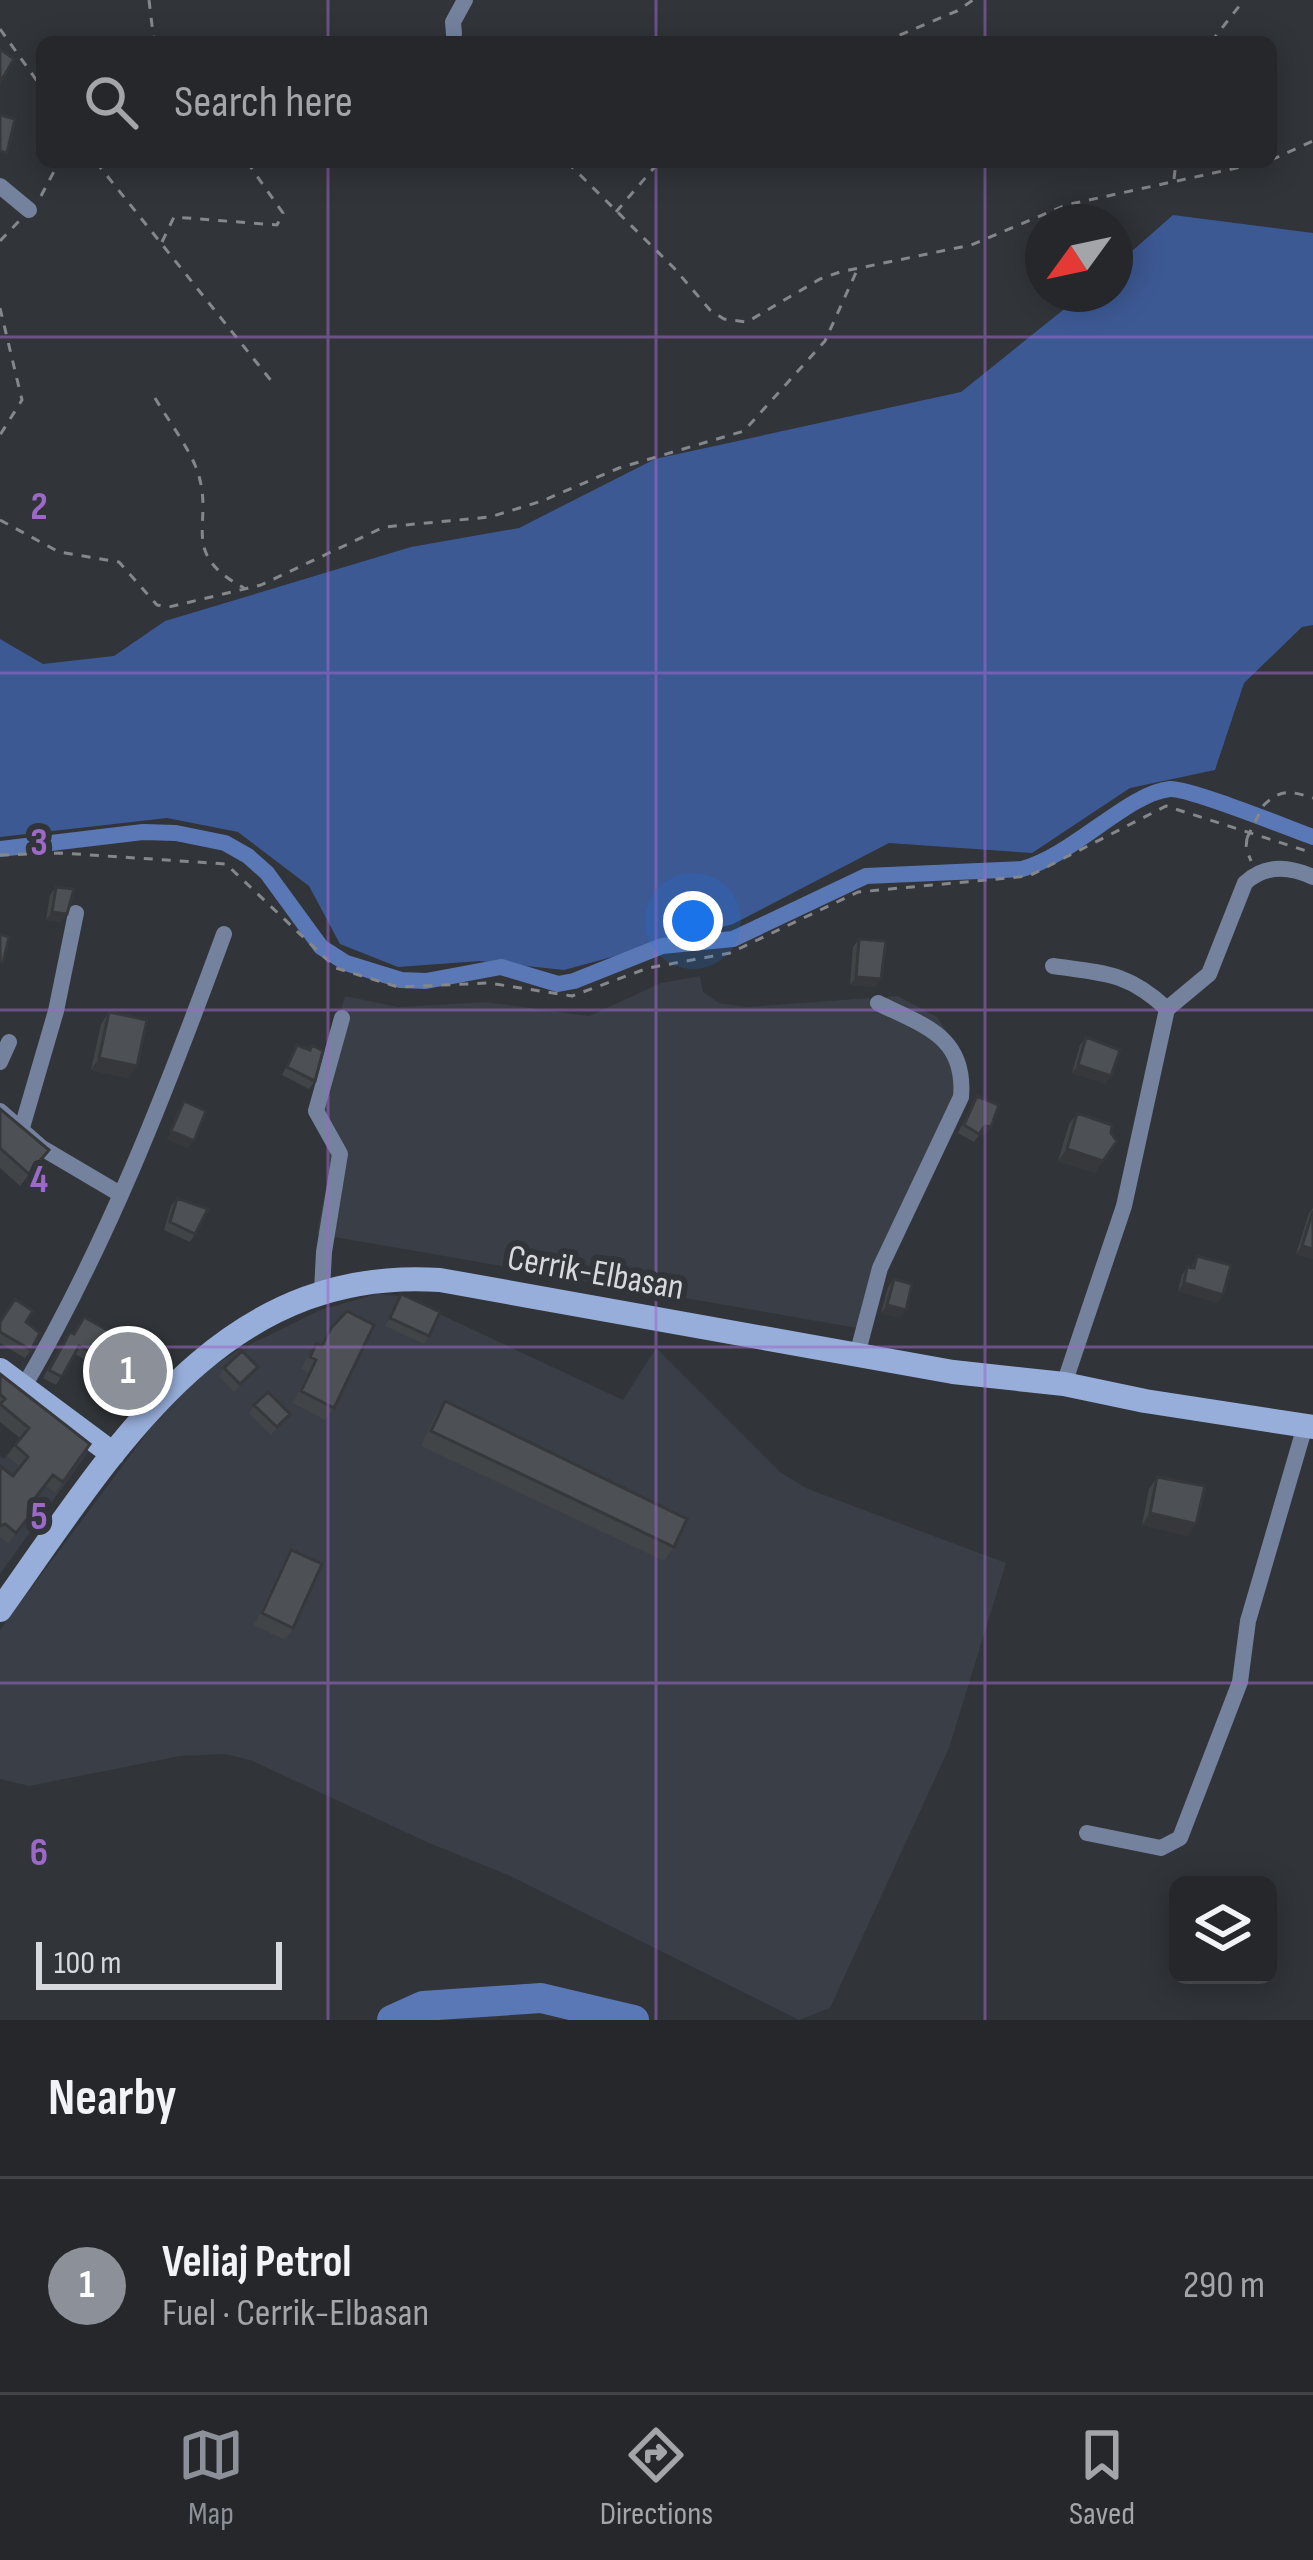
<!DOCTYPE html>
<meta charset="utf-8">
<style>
body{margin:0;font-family:"Sofia Sans Condensed",sans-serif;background:#313336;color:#f1f3f6}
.controls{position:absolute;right:36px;bottom:36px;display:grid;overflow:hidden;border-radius:18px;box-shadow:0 6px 30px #0003}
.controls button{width:108px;height:108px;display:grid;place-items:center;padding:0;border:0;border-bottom:3px solid #424447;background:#25272a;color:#f1f3f6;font:60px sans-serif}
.compass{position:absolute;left:1025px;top:204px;width:108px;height:108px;border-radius:50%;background:#25272a;box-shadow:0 6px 30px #0003;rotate:237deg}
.scale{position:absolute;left:36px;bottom:30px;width:246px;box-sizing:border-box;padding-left:12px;border:6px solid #d8d9dc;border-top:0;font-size:33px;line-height:42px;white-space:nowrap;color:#d8d9dc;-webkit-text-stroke:9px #313438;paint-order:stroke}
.you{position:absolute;left:693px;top:921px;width:42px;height:42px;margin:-30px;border:9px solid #fff;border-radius:50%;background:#1a73e8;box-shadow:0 0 0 18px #1a73e833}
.badge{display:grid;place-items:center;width:78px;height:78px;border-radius:50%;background:#8c9099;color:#fff;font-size:39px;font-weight:700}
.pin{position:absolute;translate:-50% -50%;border:6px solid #fff;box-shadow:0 3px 12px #0006}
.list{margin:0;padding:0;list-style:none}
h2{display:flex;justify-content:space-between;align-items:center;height:156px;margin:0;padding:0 48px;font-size:51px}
h2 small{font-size:39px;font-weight:400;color:#a3a5a8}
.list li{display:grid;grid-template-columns:78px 1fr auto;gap:36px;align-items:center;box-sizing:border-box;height:216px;padding:0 48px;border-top:3px solid #424447}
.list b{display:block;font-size:45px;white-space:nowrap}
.list p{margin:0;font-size:39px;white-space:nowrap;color:#a3a5a8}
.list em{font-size:39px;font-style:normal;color:#a3a5a8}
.icon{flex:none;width:66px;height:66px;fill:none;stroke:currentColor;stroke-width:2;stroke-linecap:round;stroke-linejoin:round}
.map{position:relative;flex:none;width:1313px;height:2020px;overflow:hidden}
.search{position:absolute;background:#25272a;box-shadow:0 6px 30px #0003;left:36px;right:36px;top:36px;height:132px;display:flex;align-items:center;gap:30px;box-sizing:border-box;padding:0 42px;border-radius:18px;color:#a3a5a8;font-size:45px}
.sheet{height:372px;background:#25272a}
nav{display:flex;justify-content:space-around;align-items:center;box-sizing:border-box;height:168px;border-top:3px solid #424447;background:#25272a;font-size:33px;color:#a3a5a8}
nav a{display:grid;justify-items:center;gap:6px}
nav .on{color:#8c9099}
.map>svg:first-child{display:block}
.built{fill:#393e47}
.forest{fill:#3d5994}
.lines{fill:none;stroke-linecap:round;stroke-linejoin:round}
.canal{stroke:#5a78b6;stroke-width:16}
.river{stroke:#5a78b6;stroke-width:30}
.path{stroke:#85878a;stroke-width:3;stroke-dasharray:9 9;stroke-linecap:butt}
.minor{stroke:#74829e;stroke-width:16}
.secondary{stroke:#97aeda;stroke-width:24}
.path-bridge{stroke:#85878a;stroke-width:3;stroke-dasharray:9 9;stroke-linecap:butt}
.wall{fill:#424548}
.shaded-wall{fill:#36383b}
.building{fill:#4d5054;stroke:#36383b;stroke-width:3}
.grid{fill:none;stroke:#9c69c9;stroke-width:3;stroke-opacity:0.55}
.labels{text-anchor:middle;stroke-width:12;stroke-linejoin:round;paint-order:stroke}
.street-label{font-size:36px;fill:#d8d9dc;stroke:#313438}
.grid-label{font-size:39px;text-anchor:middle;font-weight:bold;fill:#9c69c9;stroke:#313438;stroke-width:12;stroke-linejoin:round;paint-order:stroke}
</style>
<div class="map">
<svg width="1313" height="2020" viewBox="0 0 1313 2020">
<rect width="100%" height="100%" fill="#313438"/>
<path class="built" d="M 700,976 L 703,992 L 719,1003 L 746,1007 L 898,996 L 937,1017 L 955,1045 L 960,1090 L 863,1329 L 317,1234 L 330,1168 L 328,1145 L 312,1115 L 345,996 L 398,1007 L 487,1002 L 589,1016 L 661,983 Z
M 377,1294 L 401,1296 L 623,1400 L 656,1348 L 780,1472 L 808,1489 L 1006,1563 L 949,1748 L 830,2008 L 799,2020 L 508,1875 L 429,1843 L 250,1760 L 225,1754 L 180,1756 L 29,1786 L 0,1779 L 0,1630 L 158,1418 L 202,1373 L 237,1351 L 320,1310 Z
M 42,1416 L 88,1452 L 0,1574 L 0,1456 L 4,1459 Z"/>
<path class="forest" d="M 1173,215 L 1313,233 L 1313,625 L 1302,627 L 1244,683 L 1215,770 L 1130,788 L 1032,853 L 889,843 L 733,924 L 564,970 L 480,961 L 398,967 L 340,944 L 309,886 L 238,832 L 167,818 L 0,837 L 0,639 L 43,664 L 114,656 L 165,621 L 411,547 L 519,528 L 655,459 L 961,392 L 1083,294 L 1115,294 L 1115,266 Z"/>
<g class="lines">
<path class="canal" d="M 0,849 L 143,832 L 176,833 L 225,843 L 248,856 L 267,873 L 321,947 L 346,963 L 401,980 L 426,981 L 501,967 L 558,984 L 574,981 L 662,946 L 733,939 L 866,876 L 1022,869 C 1074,855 1128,793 1170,789 C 1190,788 1288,828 1313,837"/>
<path class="river" d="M 392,2020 L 423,2006 L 541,1998 L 634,2020"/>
<path class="path" d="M 149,0 L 154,42
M 0,29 L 42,88
M 883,42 L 957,11 L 973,0
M 1211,42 L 1244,0
M 1271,160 L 1313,141
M 96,162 L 273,383
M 567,162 L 674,268 L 710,310 L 724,319 L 747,322 L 820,279 L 840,272 L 971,245 L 1066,205 L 1264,162
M 1174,179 L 1176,162
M 41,196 L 59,162
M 616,212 L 659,162
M 0,241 L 19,221
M 162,242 L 174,217 L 277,225 L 283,213 L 247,162
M 0,308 L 22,400 L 0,435
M 155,398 C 168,420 185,442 195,465 C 219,522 174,550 244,588
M 0,520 L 59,552 L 119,562 L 157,605 L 169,607 L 261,585 L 384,527 L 490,517 L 542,501 L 619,468 L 744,431 L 825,341 L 858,268
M 1263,806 C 1281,788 1290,791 1313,798
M 1247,838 L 1246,848 L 1251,861
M 0,855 L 61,853 L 226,864 L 336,968 L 398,987 L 489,983 L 572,996 L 648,968 L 730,953 L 858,892 L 1029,876 L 1166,806 L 1313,853"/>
<path class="minor" d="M 454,34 L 453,22 L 465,0
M 0,186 L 29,210
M 1053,966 C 1103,973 1128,972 1167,1009
M 0,1062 L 9,1042
M 0,1111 L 42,1148 L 120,1194
M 21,1131 L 56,1011 L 76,913
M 322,1291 L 324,1252 L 340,1154 L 316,1111 L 342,1018
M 857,1355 L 880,1268 L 961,1097 C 966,1036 924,1026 878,1003
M 1064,1384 L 1124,1206 L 1167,1009 L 1209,974 L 1245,883 C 1265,864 1289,866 1313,877
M 23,1388 C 107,1245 167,1089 224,934
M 1087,1833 L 1161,1848 L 1180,1838 L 1240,1682 L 1248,1621 L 1305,1426"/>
<path class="secondary" d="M 0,1370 L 113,1454
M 0,1610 C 112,1453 219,1265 440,1280 L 953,1372 L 1064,1384 L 1145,1401 L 1313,1427"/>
<path class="path-bridge" d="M 1247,838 L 1263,806"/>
</g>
<path class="wall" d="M 56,887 L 61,922 L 46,920 L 50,895 Z
M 859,939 L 875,987 L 850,985 L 853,947 Z
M 109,1012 L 128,1078 L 91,1070 L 101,1024 Z
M 1086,1037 L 1106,1084 L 1072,1073 L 1080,1045 Z
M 297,1045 L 315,1081 L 309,1089 L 282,1075 Z
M 977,1096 L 991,1127 L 986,1135 L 980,1134 L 974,1142 L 958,1133 Z
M 0,1109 L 49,1150 L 20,1186 L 0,1168 Z
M 1077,1113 L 1095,1173 L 1058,1161 L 1069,1124 Z
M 177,1198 L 195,1234 L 190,1242 L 164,1230 L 171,1206 Z
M 1313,1208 L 1313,1259 L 1296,1254 L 1309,1213 Z
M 1197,1256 L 1218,1303 L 1178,1291 L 1182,1275 L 1187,1267 L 1191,1268 Z
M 894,1279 L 900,1318 L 881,1313 L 888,1287 Z
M 401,1294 L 429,1336 L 424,1344 L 385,1326 Z
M 84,1317 L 98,1356 L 92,1364 L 75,1354 L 56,1385 L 43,1378 L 64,1340 L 70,1332 L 73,1334 Z
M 0,1322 L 31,1350 L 25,1358 L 0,1343 Z
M 331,1328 L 334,1408 L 325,1420 L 293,1403 L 308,1372 L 301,1369 L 308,1356 L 316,1344 L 320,1345 Z
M 133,1348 L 149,1362 L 126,1389 L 111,1376 Z
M 224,1368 L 252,1375 L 234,1392 L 219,1376 Z
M 0,1374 L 90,1444 L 55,1493 L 46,1486 L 36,1498 L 33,1513 L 8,1544 L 0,1537 L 0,1466 L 13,1476 L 20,1467 L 7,1456 L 20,1438 L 0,1422 Z
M 445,1401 L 674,1547 L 664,1561 L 421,1446 L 435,1415 Z
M 254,1405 L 290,1414 L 271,1435 L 249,1413 Z
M 1157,1477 L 1188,1536 L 1142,1525 L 1149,1489 Z
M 291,1550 L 293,1628 L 285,1640 L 254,1625 L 283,1562 Z"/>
<path class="shaded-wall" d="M 52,912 L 67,914 L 61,922 L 46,920 Z
M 856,977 L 881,979 L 875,987 L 850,985 Z
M 99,1058 L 137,1066 L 128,1078 L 91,1070 Z
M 1078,1065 L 1111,1076 L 1106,1084 L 1072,1073 Z
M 985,1126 L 991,1127 L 986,1135 L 980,1134 Z
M 171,1131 L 194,1141 L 188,1149 L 166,1139 Z
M 1067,1149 L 1103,1161 L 1095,1173 L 1058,1161 Z
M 1302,1246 L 1313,1249 L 1313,1259 L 1296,1254 Z
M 1184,1283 L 1223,1295 L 1218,1303 L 1178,1291 Z
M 887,1305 L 906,1310 L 900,1318 L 881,1313 Z
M 1150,1513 L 1196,1524 L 1188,1536 L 1142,1525 Z"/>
<path class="building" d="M 0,49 L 14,59 L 0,83 Z
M 0,115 L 15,119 L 7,153 L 0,151 Z
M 56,887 L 74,889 L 67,914 L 52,912 Z
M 0,934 L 9,937 L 3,963 L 0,962 Z
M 859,939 L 886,941 L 881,979 L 856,977 Z
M 109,1012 L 147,1020 L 137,1066 L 99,1058 Z
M 1086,1037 L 1120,1050 L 1111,1076 L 1078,1065 Z
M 297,1045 L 310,1050 L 312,1045 L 323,1051 L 315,1081 L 287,1067 Z
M 977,1096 L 999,1105 L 991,1127 L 985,1126 L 979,1134 L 964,1125 Z
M 184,1101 L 206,1111 L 194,1141 L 171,1131 Z
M 0,1109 L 49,1150 L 29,1174 L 0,1148 Z
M 1077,1113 L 1112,1125 L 1111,1133 L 1117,1141 L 1103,1161 L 1067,1149 Z
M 177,1198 L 208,1209 L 195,1234 L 170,1222 Z
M 1313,1211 L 1313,1249 L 1302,1246 Z
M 1197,1256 L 1231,1265 L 1223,1295 L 1184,1283 L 1187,1267 L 1194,1268 Z
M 894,1279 L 912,1284 L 906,1310 L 887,1305 Z
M 401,1294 L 440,1312 L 429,1336 L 390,1318 Z
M 15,1299 L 33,1311 L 26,1322 L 40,1333 L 31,1350 L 0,1332 L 0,1322 Z
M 347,1311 L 374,1325 L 334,1408 L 301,1391 L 316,1360 L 310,1357 L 316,1344 L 322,1346 L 331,1328 Z
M 84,1317 L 111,1332 L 98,1356 L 79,1346 L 62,1377 L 49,1370 L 70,1332 L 74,1334 Z
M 133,1348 L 149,1362 L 129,1385 L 113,1372 Z
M 242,1351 L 258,1367 L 240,1384 L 224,1368 Z
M 0,1374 L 90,1444 L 63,1482 L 53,1475 L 35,1498 L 41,1502 L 16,1533 L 5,1524 L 0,1526 L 0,1466 L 13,1476 L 28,1457 L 15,1445 L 29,1428 L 0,1404 L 5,1399 L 0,1394 Z
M 268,1392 L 290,1414 L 277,1427 L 254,1405 Z
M 445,1401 L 687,1519 L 674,1547 L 431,1431 Z
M 1157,1477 L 1205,1486 L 1196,1524 L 1150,1513 Z
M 291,1550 L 322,1564 L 293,1628 L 262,1613 Z"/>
<path class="grid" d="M 328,0 L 328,42M 656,0 L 656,42M 985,0 L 985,42M 328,162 L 328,2020M 656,162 L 656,2020M 985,162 L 985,2020M 0,337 L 1313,337M 0,673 L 1313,673M 0,1010 L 1313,1010M 0,1347 L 1313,1347M 0,1683 L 1313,1683"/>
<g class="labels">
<g class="street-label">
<text transform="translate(596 1271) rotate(10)" y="13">Cerrik-Elbasan</text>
</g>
</g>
<g class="grid-label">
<text x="39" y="519">2</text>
<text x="39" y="855">3</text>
<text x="39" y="1192">4</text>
<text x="39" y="1529">5</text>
<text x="39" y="1865">6</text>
</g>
</svg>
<div class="controls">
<button><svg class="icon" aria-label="layers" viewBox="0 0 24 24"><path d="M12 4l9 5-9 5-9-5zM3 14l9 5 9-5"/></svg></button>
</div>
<svg class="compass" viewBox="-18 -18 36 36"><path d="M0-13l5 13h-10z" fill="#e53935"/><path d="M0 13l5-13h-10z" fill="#a3a5a8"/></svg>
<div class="scale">100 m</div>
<div class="you"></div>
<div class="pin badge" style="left:128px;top:1371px">1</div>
<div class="search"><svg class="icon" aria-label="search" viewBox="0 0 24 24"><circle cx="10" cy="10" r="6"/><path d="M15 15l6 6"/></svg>Search here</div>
</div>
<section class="sheet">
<h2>Nearby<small></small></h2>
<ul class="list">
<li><span class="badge">1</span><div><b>Veliaj Petrol</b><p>Fuel · Cerrik-Elbasan</p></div><em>290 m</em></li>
</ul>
</section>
<nav>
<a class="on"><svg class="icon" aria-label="map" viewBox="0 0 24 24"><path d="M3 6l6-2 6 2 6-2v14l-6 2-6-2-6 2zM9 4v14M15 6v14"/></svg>Map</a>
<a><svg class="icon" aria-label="directions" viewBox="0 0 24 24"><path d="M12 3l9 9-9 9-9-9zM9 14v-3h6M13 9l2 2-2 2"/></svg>Directions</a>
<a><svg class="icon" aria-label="saved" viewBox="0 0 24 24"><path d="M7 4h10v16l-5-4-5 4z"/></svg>Saved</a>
</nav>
